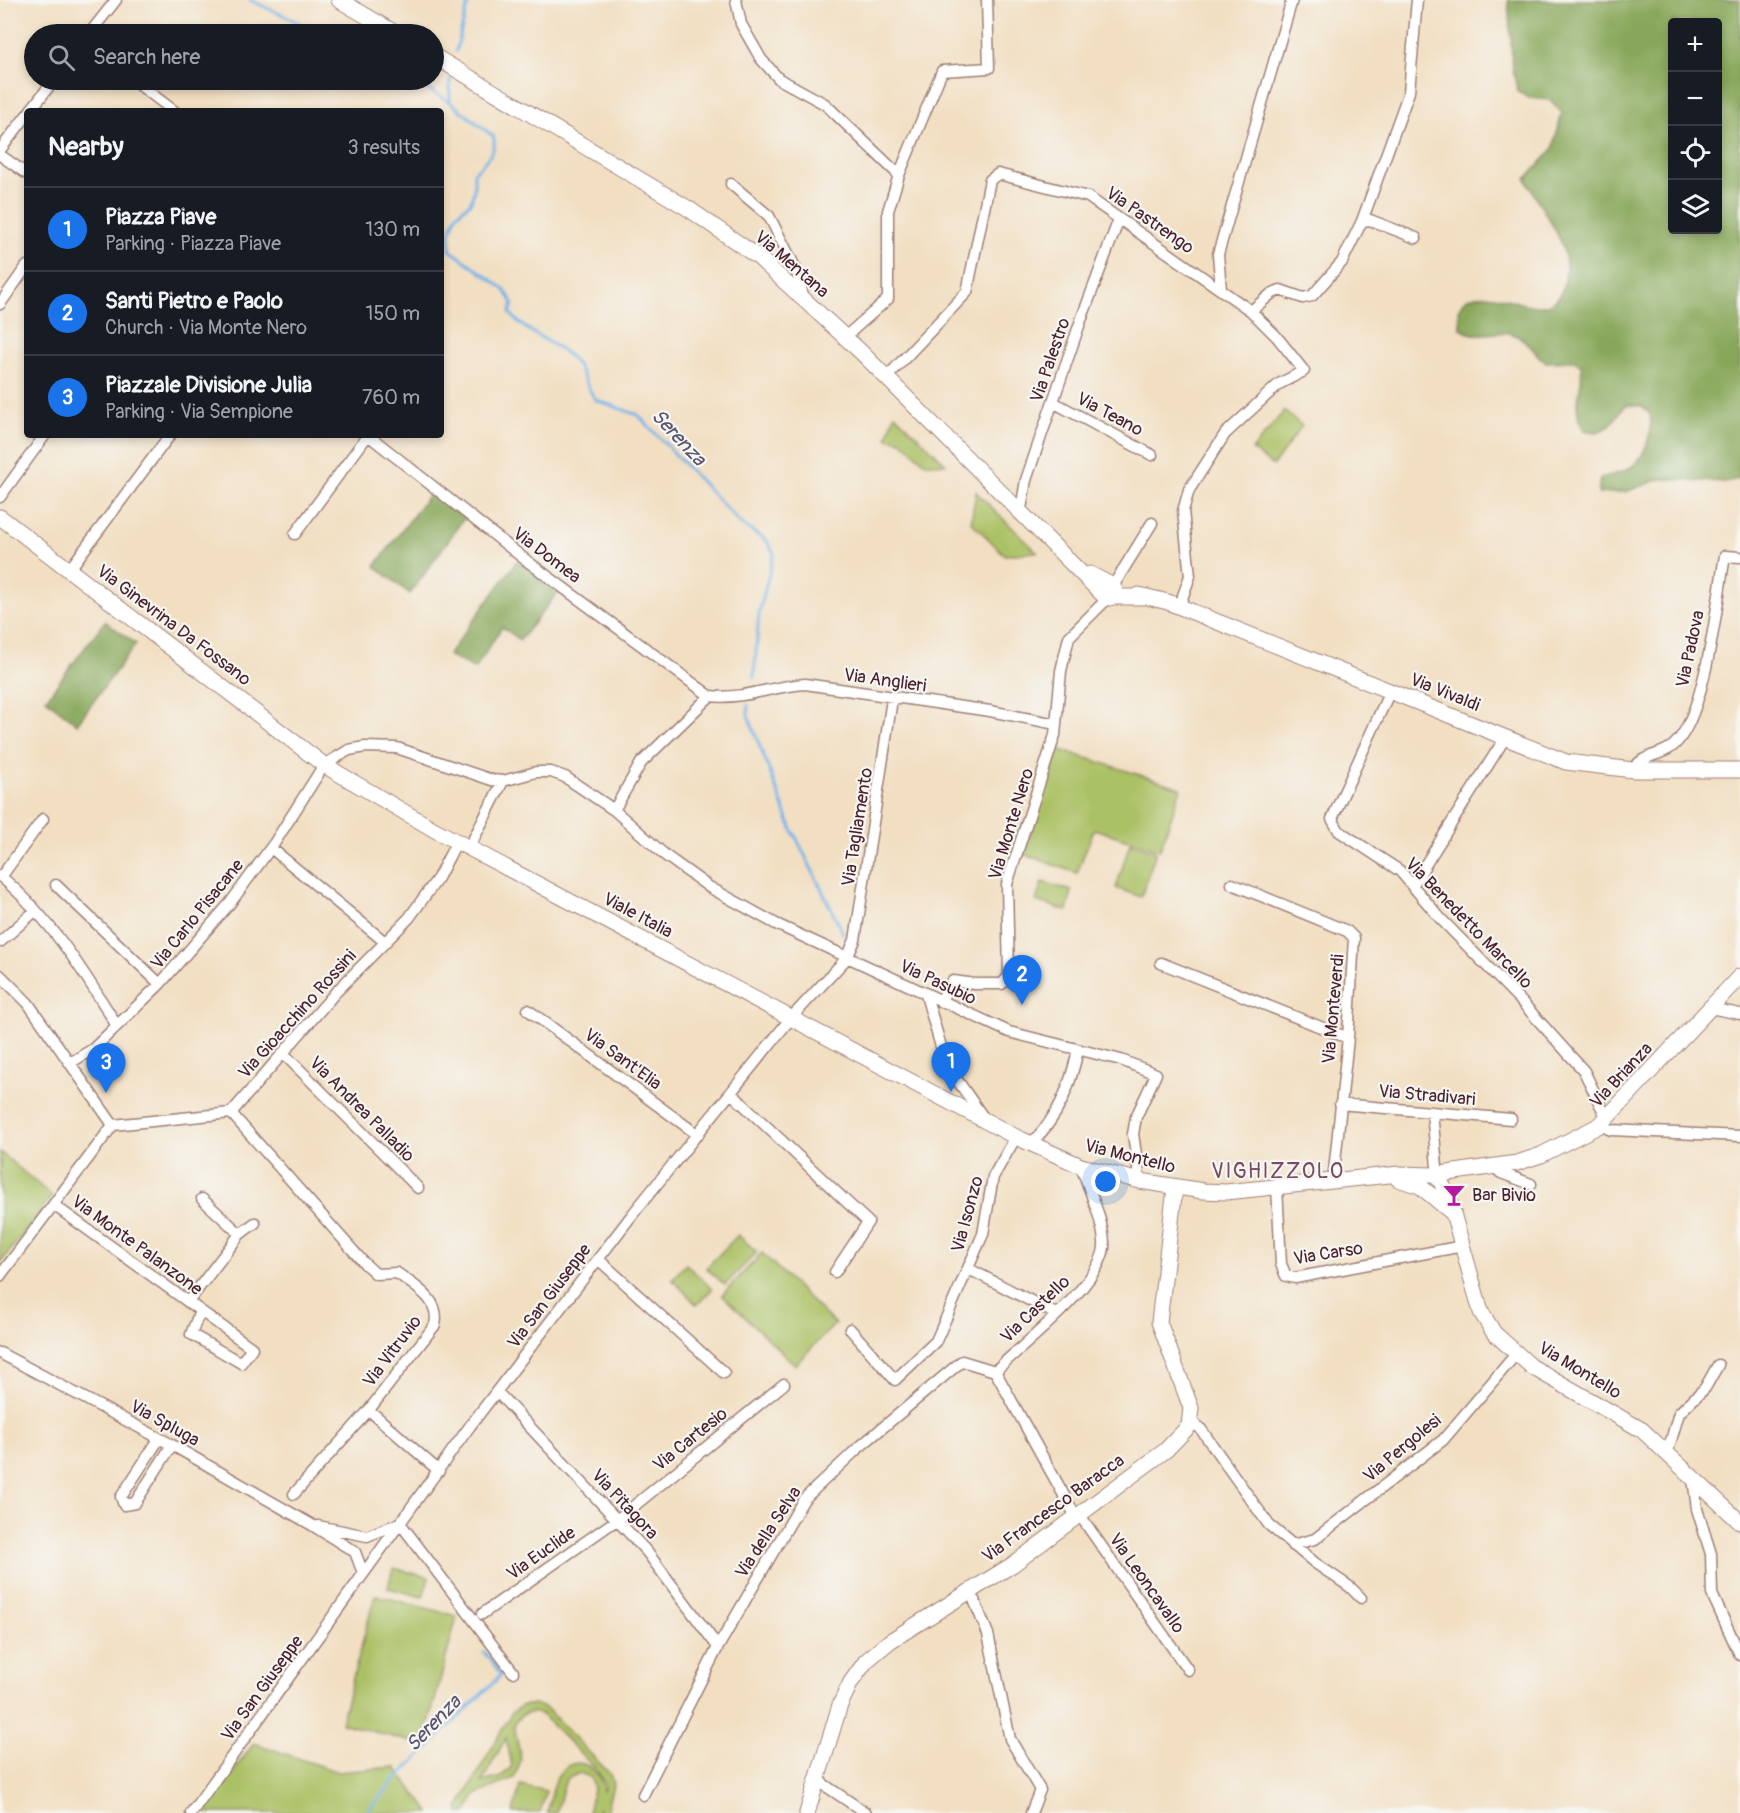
<!DOCTYPE html>
<meta charset="utf-8">
<style>
body{margin:0;font-family:Pangolin,sans-serif;background:#242831;color:#f1f3f6}
.controls{position:absolute;right:18px;top:18px;display:grid;overflow:hidden;border-radius:6px;box-shadow:0 3px 9px #0003}
.controls button{width:54px;height:54px;display:grid;place-items:center;padding:0;border:0;border-bottom:2px solid #363941;background:#171b24;color:#f1f3f6;font:30px sans-serif}
.you{position:absolute;left:1106px;top:1182px;width:21px;height:21px;margin:-15px;border:4px solid #fff;border-radius:50%;background:#1a73e8;box-shadow:0 0 0 9px #1a73e833}
.badge{display:grid;place-items:center;width:39px;height:39px;border-radius:50%;background:#1a73e8;color:#fff;font-size:20px;font-weight:700}
.pin{position:absolute;translate:-50% -50px;filter:drop-shadow(0 2px 3px #0008)}
.pin::after{content:'';position:absolute;top:32px;width:21px;height:18px;background:inherit;clip-path:polygon(0 0,100% 0,50% 100%)}
.list{margin:0;padding:0;list-style:none}
h2{display:flex;justify-content:space-between;align-items:center;height:78px;margin:0;padding:0 24px;font-size:26px}
h2 small{font-size:20px;font-weight:400;color:#9ea1a6}
.list li{display:grid;grid-template-columns:39px 1fr auto;gap:18px;align-items:center;box-sizing:border-box;height:84px;padding:0 24px;border-top:2px solid #363941}
.list b{display:block;font-size:22px;white-space:nowrap}
.list p{margin:0;font-size:20px;white-space:nowrap;color:#9ea1a6}
.list em{font-size:20px;font-style:normal;color:#9ea1a6}
.icon{flex:none;width:33px;height:33px;fill:none;stroke:currentColor;stroke-width:2;stroke-linecap:round;stroke-linejoin:round}
.map{position:relative;flex:none;width:1740px;height:1813px;overflow:hidden}
.search{position:absolute;background:#171b24;box-shadow:0 3px 9px #0003;left:24px;top:24px;width:420px;height:66px;display:flex;align-items:center;gap:15px;box-sizing:border-box;padding:0 21px;border-radius:33px;color:#9ea1a6;font-size:22px}
.panel{position:absolute;background:#171b24;box-shadow:0 3px 9px #0003;left:24px;top:108px;width:420px;height:330px;border-radius:6px}
.map>svg:first-child{display:block}
.green{fill:#abc165;stroke:#7a7048;stroke-width:1.5;fill-rule:evenodd}
.forest{fill:#88a75a;stroke:#696342;stroke-width:1.5;fill-rule:evenodd}
.lines{fill:none;stroke-linecap:round;stroke-linejoin:round}
.stream{stroke:#75b4e8;stroke-width:3}
.street-casing{stroke:#9e7f76;stroke-width:13}
.secondary-casing{stroke:#9e7f76;stroke-width:17}
.street{stroke:#fff;stroke-width:10}
.secondary{stroke:#fff;stroke-width:15}
.labels{text-anchor:middle;stroke-width:4.5;stroke-linejoin:round;paint-order:stroke}
.street-label{font-size:18px;fill:#4a1f2b;stroke:#f6f6f2}
.poi-label{font-size:18px;fill:#4a1f2b;stroke:#f6f6f2;text-anchor:start}
.water-label{font-size:20px;font-style:italic;fill:#59536d;stroke:#f6f6f2}
.quarter-label{font-size:21px;letter-spacing:1.5px;fill:#7b4a61;stroke:#f6f6f2}
</style>
<div class="map">
<svg width="1740" height="1813" viewBox="0 0 1740 1813">
<rect width="100%" height="100%" fill="#f6f6f2"/>
<filter id="ink" filterUnits="userSpaceOnUse"><feTurbulence type="fractalNoise" baseFrequency=".0167" numOctaves="2"/><feDisplacementMap in="SourceGraphic" scale="12" xChannelSelector="R" yChannelSelector="G"/><feConvolveMatrix kernelMatrix="1 2 1 2 8 2 1 2 1" color-interpolation-filters="sRGB"/></filter>
<filter id="wash" filterUnits="userSpaceOnUse"><feTurbulence type="fractalNoise" baseFrequency=".008" numOctaves="4" result="noise"/><feDisplacementMap in="SourceGraphic" scale="24" xChannelSelector="R" yChannelSelector="G"/><feGaussianBlur stdDeviation="1.35" result="paint"/><feColorMatrix in="noise" values="0 0 0 0 0 0 0 0 0 0 0 0 0 0 0 0 0 1.4 0 .05"/><feComposite in="paint" operator="in"/></filter>
<g filter="url(#wash)">
<rect width="100%" height="100%" fill="#f2dfc2"/>
<path class="green" d="M 1284,411 L 1302,426 L 1273,466 L 1252,450 Z
M 895,414 L 946,464 L 925,463 L 902,441 L 887,438 Z
M 976,492 L 1037,552 L 1005,555 L 971,522 Z
M 1058,749 L 1181,788 L 1160,850 L 1094,829 L 1077,873 L 1023,854 Z
M 1130,843 L 1156,852 L 1141,897 L 1116,888 Z
M 1042,882 L 1072,891 L 1067,911 L 1036,901 Z
M 0,1152 L 52,1196 L 0,1264 Z
M 738,1235 L 757,1252 L 725,1285 L 706,1268 Z
M 762,1253 L 835,1324 L 795,1365 L 722,1295 Z
M 686,1264 L 712,1289 L 697,1305 L 672,1279 Z
M 393,1568 L 429,1577 L 423,1597 L 388,1588 Z
M 375,1595 L 457,1616 L 423,1745 L 341,1723 Z
M 535,1704 L 547,1709 L 610,1774 L 613,1785 L 606,1813 L 598,1813 L 599,1807 L 597,1813 L 588,1813 L 594,1786 L 590,1777 L 580,1773 L 566,1779 L 556,1813 L 547,1813 C 551,1800 552,1783 561,1772 C 578,1752 603,1770 603,1792 L 605,1785 L 596,1769 L 542,1715 C 530,1710 520,1713 514,1725 L 521,1760 L 514,1778 L 475,1795 L 467,1813 L 459,1813 L 458,1808 L 511,1714 L 521,1706 ZM 506,1738 L 512,1766 L 501,1777 L 482,1782 Z
M 254,1743 L 338,1772 L 395,1767 L 430,1813 L 203,1813 Z
M 520,1785 L 546,1791 L 540,1813 L 513,1813 Z"/>
<path class="forest" d="M 1508,0 L 1740,0 L 1740,478 L 1728,482 L 1661,479 L 1625,492 L 1598,494 L 1600,478 C 1609,475 1620,474 1628,469 C 1645,460 1653,432 1650,414 L 1641,406 L 1626,405 C 1612,421 1608,437 1584,430 C 1569,410 1585,386 1581,365 L 1574,361 L 1545,362 C 1533,352 1527,337 1509,333 C 1495,331 1469,340 1460,327 L 1459,308 L 1467,298 C 1497,289 1511,305 1539,306 C 1550,306 1560,299 1563,288 C 1577,244 1542,216 1526,179 L 1553,149 L 1562,113 L 1550,100 L 1529,98 L 1518,92 L 1513,71 ZM 1718,22 L 1718,230 L 1672,230 L 1672,22 Z
M 431,492 L 465,517 L 410,594 L 375,566 Z
M 517,561 L 560,590 L 520,640 L 502,627 L 475,669 L 448,655 Z
M 105,621 L 136,644 L 77,724 L 46,699 Z"/>
<g class="lines">
<path class="stream" d="M 250,0 L 324,34
M 456,51 L 469,0
M 450,79 L 450,102
M 412,80 L 450,102 L 493,136 C 499,151 483,163 474,173 L 474,190 L 471,202 L 457,214 L 450,232 L 450,250 L 504,289 L 513,303 L 510,313 C 525,332 550,340 568,355 C 582,366 585,386 596,400 L 638,415 L 741,524 L 767,541 L 774,554 L 759,613 L 754,677
M 748,705 L 748,715 L 791,827 L 843,933
M 366,1813 L 392,1783 L 501,1675 L 484,1652"/>
</g>
</g>
<g filter="url(#ink)">
<g class="lines">
<g class="street-casing">
<path id="street" d="M 736,0 L 741,24 L 761,59 L 779,79 L 825,104 L 899,175
M 89,34 L 116,0
M 133,80 L 174,111
M 30,111 L 54,80
M 0,150 L 27,115
M 0,155 L 27,174
M 731,184 L 769,216 L 796,269 L 804,299
M 1362,221 L 1409,92 L 1417,0
M 1221,290 L 1218,254 L 1292,0
M 0,304 L 27,266
M 1251,311 L 1271,294 L 1280,290 L 1303,298 L 1312,296 L 1342,262 L 1362,221 L 1370,220 L 1416,238
M 845,337 L 888,299 L 888,211 L 899,175 L 942,71 L 989,68 L 987,0
M 887,377 L 967,292 L 990,180 L 998,174 L 1088,197 L 1251,311 L 1277,337 L 1304,371 L 1279,384 L 1225,434 L 1189,490 L 1183,511 L 1190,576 L 1179,607
M 1053,402 L 1152,455
M 368,435 L 527,561 L 710,696 C 743,700 772,686 805,684 L 990,711 L 1056,724
M 0,497 L 45,435
M 1020,515 L 1026,480 L 1080,323 L 1119,219
M 295,534 L 368,435
M 69,570 L 170,435
M 1113,586 L 1152,523
M 1390,691 L 1332,819 L 1339,831 L 1400,871 L 1440,918 L 1520,1000 L 1584,1071 L 1607,1119
M 1633,770 C 1643,753 1661,757 1674,745 C 1706,716 1717,600 1725,556 L 1740,557
M 614,810 L 641,763 L 710,696
M 271,848 L 385,942
M 469,848 L 503,781
M 0,876 C 48,915 85,973 117,1026
M 1,877 L 43,819
M 1232,884 L 1347,931 L 1354,938 L 1348,1038 L 1333,1181
M 56,885 L 160,984
M 1412,886 L 1505,738
M 0,942 L 35,911
M 1161,963 L 1348,1038
M 0,975 L 28,1003 L 113,1125
M 926,995 L 946,1064 L 983,1117
M 941,1002 L 947,988 L 953,981 L 975,984 L 1002,984 L 1009,976 L 1007,884 L 1055,735 L 1061,671 L 1069,637 L 1108,598
M 1710,1008 L 1740,1014
M 528,1010 L 698,1135
M 283,1053 L 418,1188
M 70,1063 L 93,1049 L 160,984 L 231,902 L 275,842 L 324,765 L 349,750 L 365,747 L 397,748 L 492,780 L 503,781 L 536,772 L 551,772 L 565,777 L 614,810 L 666,856 L 709,887 L 776,924 L 1009,1032 L 1121,1060 L 1156,1074 L 1136,1117 L 1133,1134 L 1140,1181
M 731,1093 L 868,1222 L 835,1272
M 1340,1104 L 1511,1119
M 1432,1112 L 1438,1178
M 231,1113 L 365,1264 L 376,1274 L 397,1273 C 416,1287 441,1300 435,1325 L 369,1410 L 294,1494
M 113,1125 L 231,1113 L 335,993 L 409,918 L 438,878 L 457,841
M 1600,1125 L 1611,1130 L 1740,1136
M 1030,1144 C 1059,1118 1070,1086 1078,1050
M 1493,1166 L 1501,1173 L 1531,1184
M 1277,1187 L 1281,1264 L 1286,1276 L 1295,1278 L 1463,1246
M 55,1206 L 252,1348 L 241,1363 L 191,1334 L 200,1311
M 240,1234 L 255,1223
M 598,1259 L 724,1373
M 969,1269 L 1056,1314
M 0,1276 L 113,1125
M 188,1302 L 240,1234 L 202,1199
M 850,1329 L 895,1380 L 936,1341 L 983,1234 L 993,1177 L 1016,1137
M 0,1353 L 172,1445 L 312,1525 L 355,1552 L 363,1573
M 995,1371 C 1021,1346 1108,1279 1104,1242 C 1102,1217 1089,1190 1081,1166
M 995,1371 L 1076,1517
M 498,1393 L 647,1552 L 718,1647
M 369,1410 L 439,1471
M 1191,1421 L 1200,1428 L 1269,1525 L 1315,1563 L 1350,1587 L 1361,1598
M 159,1439 L 121,1497 L 124,1505 L 135,1503 L 172,1445
M 1667,1454 L 1679,1413 L 1705,1388 L 1718,1365
M 1693,1478 L 1697,1509 L 1711,1554 L 1712,1594 L 1740,1655
M 1079,1514 L 1188,1670
M 318,1526 L 367,1536 L 400,1523 L 513,1672
M 1292,1545 L 1315,1539 L 1443,1440 L 1516,1354
M 970,1590 L 988,1634 L 1010,1739 L 1040,1790 L 1031,1813
M 482,1614 L 618,1519 L 784,1384
M 817,1780 L 866,1813
M 643,1795 L 718,1647 L 804,1499 L 856,1450 L 962,1361 L 995,1371
M 191,1813 L 470,1426 L 632,1215 L 791,1018 L 847,958 L 855,940 L 892,699"/>
</g>
<g class="secondary-casing">
<path id="secondary" d="M 339,0 L 397,34
M 434,56 L 689,209 L 758,257 L 862,353 L 1105,597 L 1147,597
M 0,517 L 324,765 L 435,830 L 1016,1137 L 1081,1166 L 1140,1181 L 1203,1191 L 1226,1192 L 1399,1174 L 1434,1175 L 1517,1163 L 1541,1155 L 1600,1125 L 1740,976
M 1090,574 L 1113,586 L 1116,593 L 1110,598
M 1139,595 L 1168,602 L 1566,762 L 1633,770 L 1740,770
M 1434,1175 L 1440,1180 L 1449,1199 L 1481,1312 L 1494,1333 L 1532,1367 L 1642,1430 L 1740,1522
M 1398,1179 L 1420,1186 L 1450,1211
M 807,1813 L 840,1705 L 851,1682 L 866,1661 L 890,1641 L 1012,1565 L 1166,1450 L 1189,1426 L 1191,1408 L 1159,1322 L 1175,1188"/>
</g>
<use href="#street" class="street"/>
<use href="#secondary" class="secondary"/>
</g>
</g>
<defs>
<g id="bar-bare" transform="scale(1.8)"><path d="M-6-5H6L.8 .8V4.5H3.5V6h-7V4.5H-.8V.8Z" fill="#b5179e" stroke="#f6f6f2" stroke-width="2.5" paint-order="stroke"/></g>
</defs>
<g fill-rule="evenodd">
<use href="#bar-bare" x="1454" y="1195"/>
</g>
<g class="labels">
<g class="street-label">
<text transform="translate(1150 220) rotate(35)" y="6">Via Pastrengo</text>
<text transform="translate(792 264) rotate(41)" y="6">Via Mentana</text>
<text transform="translate(1050 360) rotate(-71)" y="6">Via Palestro</text>
<text transform="translate(1110 414) rotate(28)" y="6">Via Teano</text>
<text transform="translate(547 555) rotate(37)" y="6">Via Domea</text>
<text transform="translate(174 625) rotate(37)" y="6">Via Ginevrina Da Fossano</text>
<text transform="translate(1690 649) rotate(-78)" y="6">Via Padova</text>
<text transform="translate(885 680) rotate(8)" y="6">Via Anglieri</text>
<text transform="translate(1445 692) rotate(22)" y="6">Via Vivaldi</text>
<text transform="translate(1011 824) rotate(-73)" y="6">Via Monte Nero</text>
<text transform="translate(857 827) rotate(-81)" y="6">Via Tagliamento</text>
<text transform="translate(197 914) rotate(-51)" y="6">Via Carlo Pisacane</text>
<text transform="translate(638 915) rotate(28)" y="6">Viale Italia</text>
<text transform="translate(1469 923) rotate(46)" y="6">Via Benedetto Marcello</text>
<text transform="translate(938 982) rotate(25)" y="6">Via Pasubio</text>
<text transform="translate(1333 1009) rotate(-85)" y="6">Via Monteverdi</text>
<text transform="translate(297 1014) rotate(-48)" y="6">Via Gioacchino Rossini</text>
<text transform="translate(623 1059) rotate(36)" y="6">Via Sant'Elia</text>
<text transform="translate(1621 1075) rotate(-47)" y="6">Via Brianza</text>
<text transform="translate(1427 1095) rotate(5)" y="6">Via Stradivari</text>
<text transform="translate(362 1109) rotate(45)" y="6">Via Andrea Palladio</text>
<text transform="translate(1130 1156) rotate(14)" y="6">Via Montello</text>
<text transform="translate(967 1214) rotate(-75)" y="6">Via Isonzo</text>
<text transform="translate(137 1245) rotate(36)" y="6">Via Monte Palanzone</text>
<text transform="translate(1328 1253) rotate(-9)" y="6">Via Carso</text>
<text transform="translate(549 1296) rotate(-53)" y="6">Via San Giuseppe</text>
<text transform="translate(1035 1309) rotate(-44)" y="6">Via Castello</text>
<text transform="translate(392 1351) rotate(-53)" y="6">Via Vitruvio</text>
<text transform="translate(1580 1370) rotate(31)" y="6">Via Montello</text>
<text transform="translate(165 1423) rotate(29)" y="6">Via Spluga</text>
<text transform="translate(690 1439) rotate(-39)" y="6">Via Cartesio</text>
<text transform="translate(1402 1448) rotate(-40)" y="6">Via Pergolesi</text>
<text transform="translate(625 1504) rotate(47)" y="6">Via Pitagora</text>
<text transform="translate(1053 1508) rotate(-36)" y="6">Via Francesco Baracca</text>
<text transform="translate(768 1532) rotate(-57)" y="6">Via della Selva</text>
<text transform="translate(541 1553) rotate(-35)" y="6">Via Euclide</text>
<text transform="translate(1147 1583) rotate(55)" y="6">Via Leoncavallo</text>
<text transform="translate(262 1688) rotate(-54)" y="6">Via San Giuseppe</text>
</g>
<g class="poi-label">
<text x="1472" y="1201">Bar Bivio</text>
</g>
<g class="water-label">
<text transform="translate(679 437) rotate(47)" y="7">Serenza</text>
<text transform="translate(433 1723) rotate(-46)" y="7">Serenza</text>
</g>
<g class="quarter-label">
<text x="1278" y="1178">VIGHIZZOLO</text>
</g>
</g>
</svg>
<div class="controls">
<button>+</button>
<button>−</button>
<button><svg class="icon" aria-label="locate" viewBox="0 0 24 24"><circle cx="12" cy="12" r="6"/><path d="M12 2v4M12 18v4M2 12h4M18 12h4"/></svg></button>
<button><svg class="icon" aria-label="layers" viewBox="0 0 24 24"><path d="M12 4l9 5-9 5-9-5zM3 14l9 5 9-5"/></svg></button>
</div>
<div class="you"></div>
<div class="pin badge" style="left:951px;top:1092px">1</div>
<div class="pin badge" style="left:1022px;top:1005px">2</div>
<div class="pin badge" style="left:106px;top:1093px">3</div>
<div class="search"><svg class="icon" aria-label="search" viewBox="0 0 24 24"><circle cx="10" cy="10" r="6"/><path d="M15 15l6 6"/></svg>Search here</div>
<section class="panel">
<h2>Nearby<small>3 results</small></h2>
<ul class="list">
<li><span class="badge">1</span><div><b>Piazza Piave</b><p>Parking · Piazza Piave</p></div><em>130 m</em></li>
<li><span class="badge">2</span><div><b>Santi Pietro e Paolo</b><p>Church · Via Monte Nero</p></div><em>150 m</em></li>
<li><span class="badge">3</span><div><b>Piazzale Divisione Julia</b><p>Parking · Via Sempione</p></div><em>760 m</em></li>
</ul>
</section>
</div>
